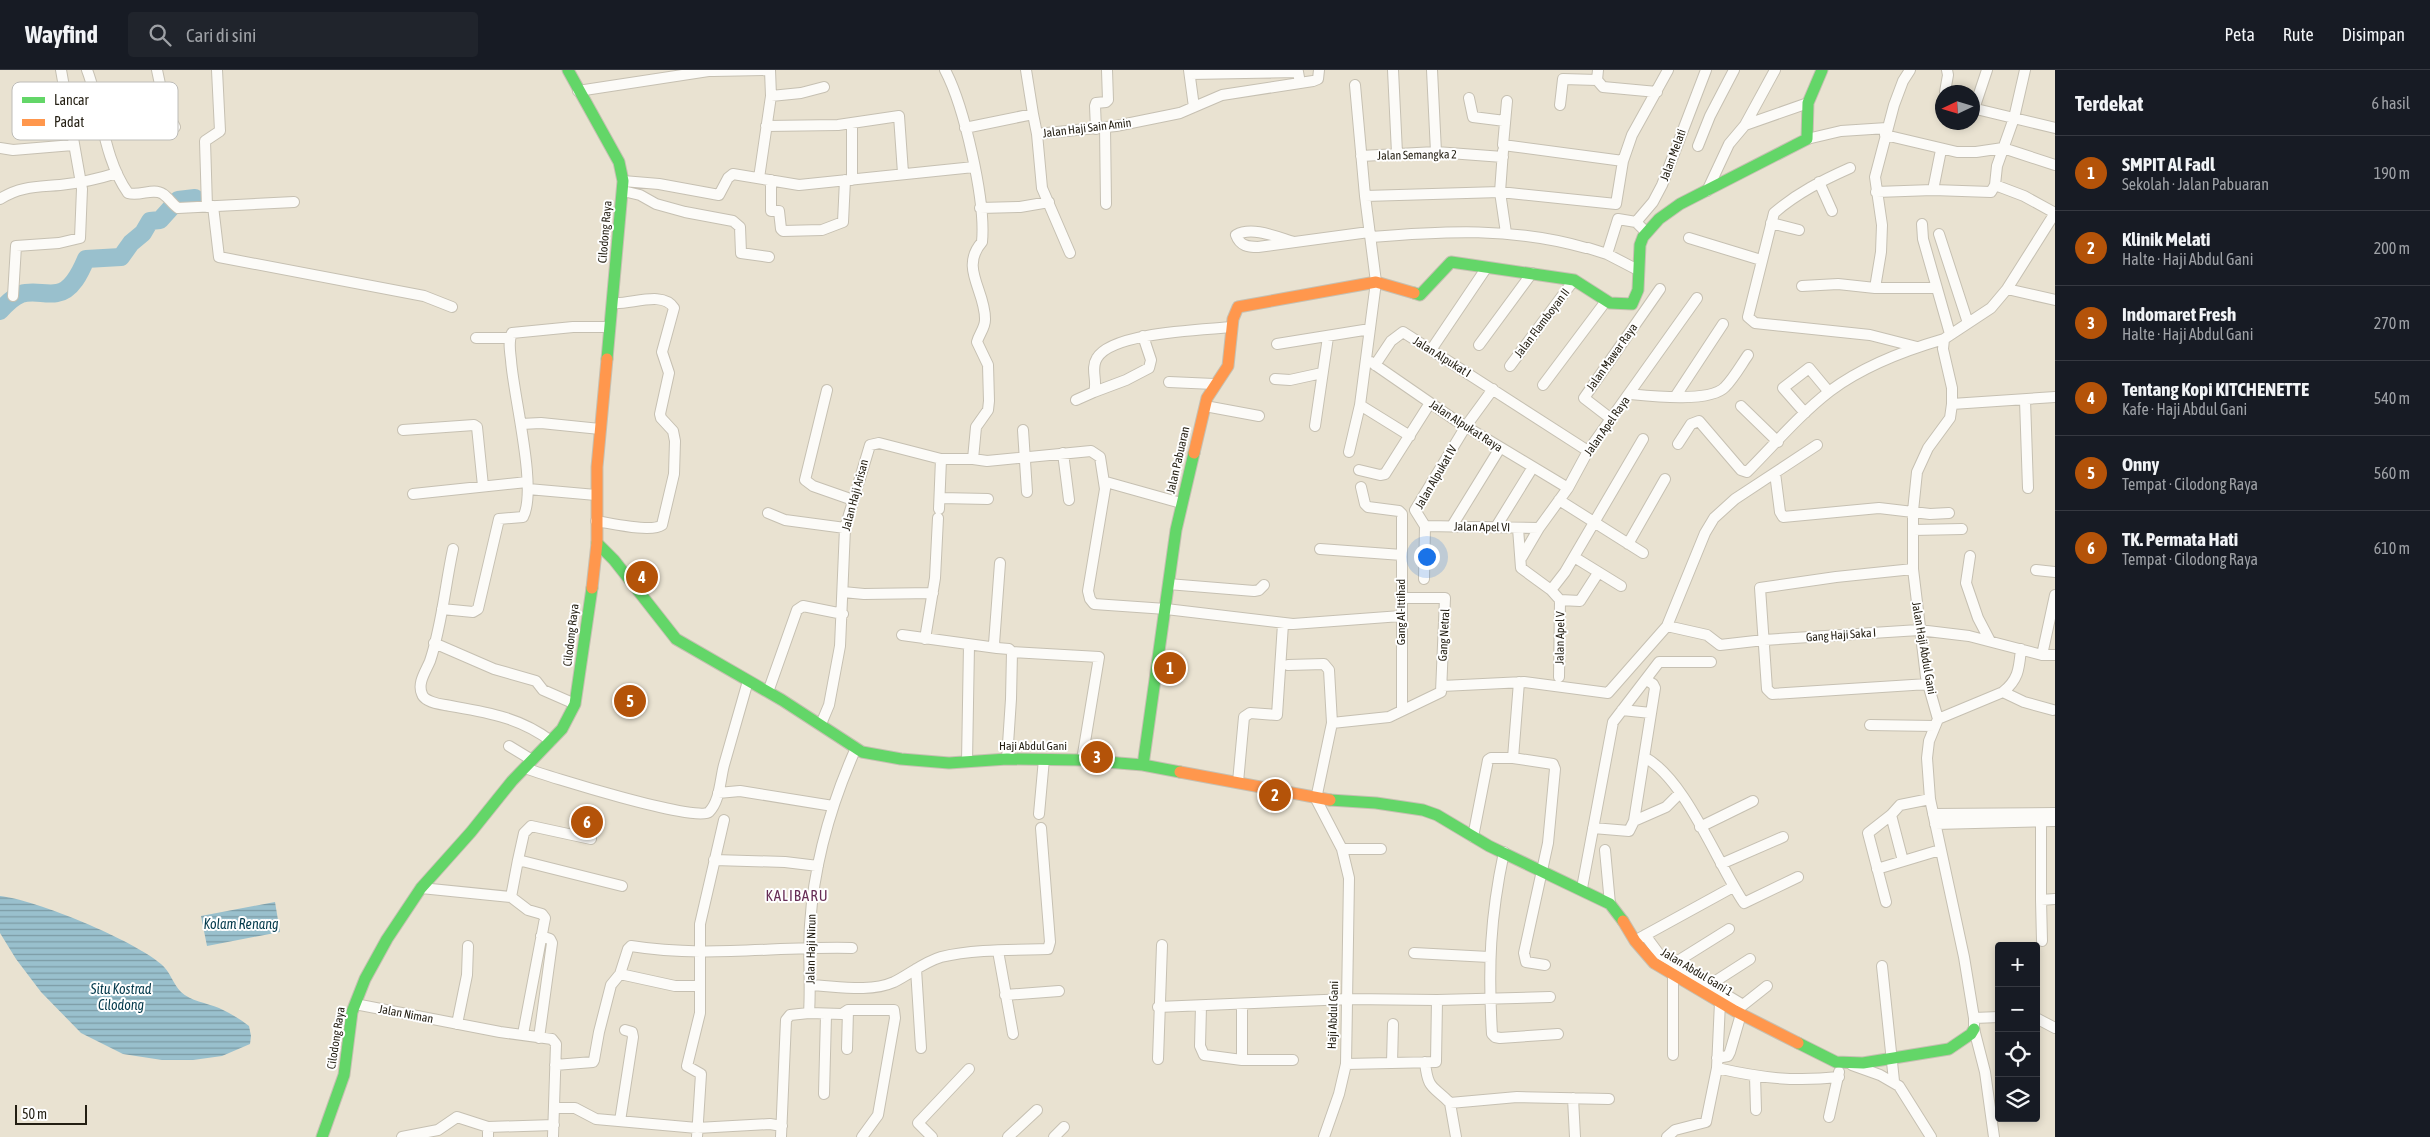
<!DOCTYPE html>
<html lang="id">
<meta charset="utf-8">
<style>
body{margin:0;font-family:"Asap Condensed",sans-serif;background:#20242c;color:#f1f3f6}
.controls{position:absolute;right:15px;bottom:15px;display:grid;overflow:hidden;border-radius:5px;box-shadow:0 2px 8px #0003}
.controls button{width:45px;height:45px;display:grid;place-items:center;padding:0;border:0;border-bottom:1px solid #363941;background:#171b24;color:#f1f3f6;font:25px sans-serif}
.compass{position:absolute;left:1935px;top:15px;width:45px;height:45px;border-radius:50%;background:#171b24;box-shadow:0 2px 8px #0003;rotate:266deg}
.scale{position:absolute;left:15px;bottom:12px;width:72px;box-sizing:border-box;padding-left:5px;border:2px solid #231e12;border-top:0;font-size:14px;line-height:18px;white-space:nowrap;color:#231e12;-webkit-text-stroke:4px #fff;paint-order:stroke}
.you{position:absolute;left:1426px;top:486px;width:18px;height:18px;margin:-12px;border:4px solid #fff;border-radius:50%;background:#1a73e8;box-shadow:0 0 0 8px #1a73e833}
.badge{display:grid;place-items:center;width:32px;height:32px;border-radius:50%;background:#b45309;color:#fff;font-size:16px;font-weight:700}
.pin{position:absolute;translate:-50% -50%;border:2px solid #fff;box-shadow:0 1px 5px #0006}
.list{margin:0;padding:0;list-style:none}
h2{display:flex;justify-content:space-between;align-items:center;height:65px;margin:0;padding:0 20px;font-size:21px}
h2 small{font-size:16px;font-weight:400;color:#9ea1a6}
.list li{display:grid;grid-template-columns:32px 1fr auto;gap:15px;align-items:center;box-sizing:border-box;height:75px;padding:0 20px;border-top:1px solid #363941}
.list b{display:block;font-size:19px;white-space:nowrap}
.list p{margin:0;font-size:16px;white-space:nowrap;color:#9ea1a6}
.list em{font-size:16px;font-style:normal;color:#9ea1a6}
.icon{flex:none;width:28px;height:28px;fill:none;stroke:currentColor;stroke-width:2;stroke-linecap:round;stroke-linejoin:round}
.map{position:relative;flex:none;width:2055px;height:1067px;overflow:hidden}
header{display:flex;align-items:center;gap:30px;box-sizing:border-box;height:70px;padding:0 25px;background:#171b24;border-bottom:1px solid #363941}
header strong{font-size:24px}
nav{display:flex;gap:28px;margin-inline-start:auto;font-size:18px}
.search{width:350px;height:45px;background:#20242c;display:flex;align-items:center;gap:12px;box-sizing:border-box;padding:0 18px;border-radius:5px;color:#9ea1a6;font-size:19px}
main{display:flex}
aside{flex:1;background:#171b24}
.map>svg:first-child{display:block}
.water{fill:url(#water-rules)}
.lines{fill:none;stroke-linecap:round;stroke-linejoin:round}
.river{stroke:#99c0cd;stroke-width:18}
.street-casing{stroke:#c6c0b2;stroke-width:12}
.fast-casing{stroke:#c6c0b2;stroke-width:13}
.slow-casing{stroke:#c6c0b2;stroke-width:13}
.street{stroke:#fcfbf8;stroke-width:10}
.fast{stroke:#63d668;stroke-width:11}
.slow{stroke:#ff974d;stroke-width:11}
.labels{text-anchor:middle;stroke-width:4;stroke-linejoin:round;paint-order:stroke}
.street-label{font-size:12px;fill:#231e12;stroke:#fff}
.water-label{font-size:14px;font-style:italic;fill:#03394b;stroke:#fff}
.quarter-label{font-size:15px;letter-spacing:1px;fill:#662c55;stroke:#fff}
.key{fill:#fff;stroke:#bdbcb8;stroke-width:1}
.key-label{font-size:14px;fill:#231e12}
</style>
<header>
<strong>Wayfind</strong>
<div class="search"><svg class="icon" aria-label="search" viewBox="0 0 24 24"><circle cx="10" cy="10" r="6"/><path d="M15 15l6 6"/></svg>Cari di sini</div>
<nav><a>Peta</a><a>Rute</a><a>Disimpan</a></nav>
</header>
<main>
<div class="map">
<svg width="2055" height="1067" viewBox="0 0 2055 1067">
<defs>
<pattern id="water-rules" width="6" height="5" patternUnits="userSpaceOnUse" patternTransform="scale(1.25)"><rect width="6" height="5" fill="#99c0cd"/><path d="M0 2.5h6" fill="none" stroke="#7c9ba5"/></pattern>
</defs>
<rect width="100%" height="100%" fill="#e9e2d1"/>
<path class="water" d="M 0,826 C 37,830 133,870 161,894 C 170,901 173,914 181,922 C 190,931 207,933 219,938 C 230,943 240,949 249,956 L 251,966 L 250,974 L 222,986 L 193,990 L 162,990 L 123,984 L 81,963 L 41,922 L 16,889 L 0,863 Z
M 275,832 L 280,862 L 207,876 L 201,846 Z"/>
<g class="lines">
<path class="river" d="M 0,241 C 6,234 13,227 21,224 C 33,220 45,225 57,223 C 72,221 81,201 86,189 L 121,187 L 131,173 L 143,163 L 150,151 L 160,150 L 178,130 L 195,128"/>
<g class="street-casing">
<path id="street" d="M 87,0 C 102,39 103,88 128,123 C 140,127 153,117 163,124 C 169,128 172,134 178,138 L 294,132
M 157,0 L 165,38 L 175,57
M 1026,0 L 1033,44
M 1189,0 L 1194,37
M 1393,0 L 1397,83
M 1432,0 L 1436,82
M 1598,0 L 1597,10 L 1603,17 L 1657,22
M 713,1 L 770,0
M 1190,4 L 1298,2 L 1300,13
M 578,21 L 715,0
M 1945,22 L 1948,5 L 1947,0
M 771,26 L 801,23 L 824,17
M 1469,28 L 1473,47 L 1505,51
M 1507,31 L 1503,75 L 1623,91 L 1632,65 L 1668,0
M 1560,35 L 1563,9 L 1597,10
M 1972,38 L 2055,58
M 1974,39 L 1987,0
M 852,53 L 852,110
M 1745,55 L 1808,33
M 766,56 L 838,55 L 899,46 L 903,103
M 1105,57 L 1106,134
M 965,58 L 1033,44 L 1037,64 L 1116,56 L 1180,43 L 1222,25 L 1313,11 L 1318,9 L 1319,0
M 1096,59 L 1095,36 L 1096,33 L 1106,32 L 1108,30 L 1107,0
M 1037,64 L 1042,118 L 1070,183
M 1885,65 L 1957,82 L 1976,82 L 2003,78 L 2055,95
M 1807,69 L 1841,61 L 1887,58
M 1698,76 L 1710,46 L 1734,0
M 0,78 L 13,80 L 73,75
M 1503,81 L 1500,122 L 1506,163
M 1361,86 L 1436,82 L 1503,87
M 1850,98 C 1823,110 1797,123 1774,143 L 1748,247 L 1755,253 L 1870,265 L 1917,277
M 759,108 L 771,26 L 770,0
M 771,110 L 771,141 L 779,141 L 781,159 L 783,161 L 822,160 L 843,152 L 845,110
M 623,111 L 659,114 L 719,125 L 728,108 L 733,104 L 799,115 L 974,97
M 1819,112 L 1832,141
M 1995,115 L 2024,126 L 2055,143
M 1933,120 L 1941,80
M 623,121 L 640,125 L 656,134 L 685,142 L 733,151 L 740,157 L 741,183 L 769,187
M 1707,121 L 1729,74 L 1745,55 L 1775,0
M 1876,122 L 1933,120 L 1991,122 L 1995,115 L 1997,96 L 2014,48 L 2025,0
M 1365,126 L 1500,122 L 1616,134 L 1623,91
M 0,129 C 20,116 38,117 60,115 C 80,113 98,109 117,103
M 213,136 L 219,187 L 424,226 L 452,237
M 207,137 L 205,71 L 220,61 L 217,0
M 980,138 L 1020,137 L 1049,132
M 1771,153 L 1799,160
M 1922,154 L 1923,169 L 1950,264
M 1646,162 L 1636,152 L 1653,132 L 1662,115 L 1706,0
M 1939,164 L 1968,253
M 1371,167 C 1444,161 1513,157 1586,178
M 1689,168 L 1761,190
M 1294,172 C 1277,167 1252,156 1236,165 C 1240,176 1248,177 1258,177 L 1369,162
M 1588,178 L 1607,184 L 1636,199
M 1607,184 L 1618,149 L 1636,152
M 1802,216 L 1838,214 L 1875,218 L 1937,218
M 1875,218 L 1881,182 L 1882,155 L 1875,107 L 1894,35 L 1903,11 L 1910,0
M 2007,219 L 2055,230
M 13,226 L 16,176 L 59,173 L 80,168 L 82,119 L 61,0
M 476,268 L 509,268
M 1277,274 L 1370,259
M 1479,275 L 1532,203
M 1431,280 L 1487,197
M 1371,292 L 1455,350 L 1568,418
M 1375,295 L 1391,271 L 1403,262 L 1588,381
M 1510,296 L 1574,210
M 1275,309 L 1290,310 L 1322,303
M 1169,312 L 1214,314
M 1543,315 L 1606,231
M 827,320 L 805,410 L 813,416 L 853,430
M 1094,322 L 1126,310 L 1149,298 L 1151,290 L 1143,266
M 1629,324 C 1650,326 1710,333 1725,317 C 1734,308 1741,295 1748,285
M 1675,327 L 1723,254
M 1076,330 L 1094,322 C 1098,311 1090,299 1097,288 C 1112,262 1203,260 1232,257
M 2025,330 L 2028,418
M 1952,334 L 2055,327
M 1360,335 L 1410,366
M 1205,336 L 1259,346
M 1741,336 L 1778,372
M 1805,343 L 1783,318 L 1809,298 L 1829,322
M 1610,348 L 1584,328 L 1660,219
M 521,354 L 541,353 L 600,359
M 1315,356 L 1328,267
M 403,360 L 474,355 L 477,357 L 483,416
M 1023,360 L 1027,422
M 1678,374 L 1691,354 L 1699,351 L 1741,400 L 1747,402 C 1774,375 1799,345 1830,321 C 1862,297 1906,280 1944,269
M 1349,382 L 1360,335 L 1376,212 L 1365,126 L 1355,15
M 1063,383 L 1069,430
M 973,389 L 987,391 L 1091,381 L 1100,387 L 1105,419 L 1088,521 L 1090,529 L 1094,534 L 1166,539 L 1293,554 L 1401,546
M 1359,400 L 1380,405 L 1385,404 L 1430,333
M 1775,403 L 1780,442 L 1783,447 L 1879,438 L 1930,444 L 1949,443
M 1106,412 L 1181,433
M 1361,417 L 1365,434 L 1368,437 L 1399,441 L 1402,444 L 1402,640
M 528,419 L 596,425
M 413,424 L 527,412
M 940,428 L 988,429
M 1559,430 L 1643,483
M 939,439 L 941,389
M 768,443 L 785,450 L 845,458
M 596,451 C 610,453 651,463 662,455 L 674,404 L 675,371 L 673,361 L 661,348 L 660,344 L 669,303 L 662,282 L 674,238 C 663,220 630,235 613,233
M 1425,456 L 1415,440 L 1466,356 L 1493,319
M 1425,456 L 1539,458
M 1452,456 L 1500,378
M 1496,457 L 1533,397
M 1518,458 L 1521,498 L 1551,520 L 1560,530 L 1580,531 L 1598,503
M 1913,460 L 1962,459
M 1628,474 L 1665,409
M 453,479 C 445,516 442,555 430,591 C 426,601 417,613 422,624 C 424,631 438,634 445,635 C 484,642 518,646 551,671
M 1320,479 L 1402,485
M 1970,486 L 1966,513 L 1978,548 L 1990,571
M 1522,487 L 1539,458 L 1568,418 L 1588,381 L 1697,228
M 1574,487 L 1621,516
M 1000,493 L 994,574 L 997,578 L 1009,579 L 1012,582 L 1011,629 L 1007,689
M 1913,499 L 1836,507 L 1760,518 L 1767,619 L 1772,624 L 1928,614
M 2036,500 L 2055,502
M 1424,509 L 1425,456
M 1168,514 L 1254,521 L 1259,520 L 1264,515
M 1551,520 L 1565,502 L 1643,369
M 843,522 L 864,524 L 933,523
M 442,539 L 473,542 L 478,539 L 499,449 L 523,447 C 538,420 513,324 511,290 C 510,281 508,271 512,263 L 573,257 L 610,257
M 1667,556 L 1707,565 L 1720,575 L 1764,570 L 1919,560 L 1969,566 L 2042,585 L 2055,585
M 902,565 L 997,578
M 925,569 L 935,508 L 938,448
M 434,573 L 494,599 L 536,611 L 543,620 L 575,634
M 1012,582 L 1099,587 L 1082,690
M 2042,585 L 2055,525
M 1288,595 L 1324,594 L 1329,600 L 1332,653 L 1316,729 L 1342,779 L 1349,808 L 1346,994 L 1339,1024 L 1324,1067
M 1559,607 L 1560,530
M 1442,616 L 1524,612 L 1608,623 L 1667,556 L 1705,463 L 1714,448 L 1735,429 L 1817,375
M 768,622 L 797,540 L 803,536 L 843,544
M 2003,622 L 2024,632 L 2053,640
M 1622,640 L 1651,643
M 1938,649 L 2003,622 C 2019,609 2019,598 2021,579
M 1332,653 L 1389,647 L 1441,622 L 1445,528 L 1401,528
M 821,654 L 829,635 L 840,576 L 845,458 L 870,375 L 879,373 L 941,389 L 973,389 L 976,357 L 988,340 L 989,331 L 988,295 L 977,272 C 979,264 985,258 985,250 C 986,221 959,198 982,172 C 986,131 964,36 945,0
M 1870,655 L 1935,656
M 509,676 L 532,690
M 1644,687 C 1685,708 1717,793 1744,833 L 1798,807
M 1513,688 L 1553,694 L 1555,699 L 1548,773 L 1524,883 L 1526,892 L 1545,895
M 967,692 L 969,575
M 525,698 C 546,706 698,753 709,742 C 720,731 720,710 724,695 C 732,667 740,639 748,611
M 1238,712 L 1244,647 L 1250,643 L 1277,645 L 1283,554
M 718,723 L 740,721 L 833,736
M 1039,744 L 1044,689
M 1933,744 L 2055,743
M 1891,745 L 1903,791
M 2041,747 L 2041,830 L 2055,829
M 1634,751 L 1666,737 L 1680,723
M 1935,754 L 2055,751
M 1700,757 L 1753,731
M 1593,758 L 1629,761 L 1634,751 L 1655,618 L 1653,614 L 1646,610
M 1473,767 L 1488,690 L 1491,688 L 1513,688 L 1519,612
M 1342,779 L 1381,779
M 1605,780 L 1610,834
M 1504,782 C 1490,848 1488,897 1492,964 L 1495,967 L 1500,968 L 1558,964
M 518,790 L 524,763 L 531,756 L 591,769
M 714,790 L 785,792 L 818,796
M 1721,794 L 1783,767
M 1877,799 L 1940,780
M 421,818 L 511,827 L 528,840 L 542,844 L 545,848 L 523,964
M 1582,818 L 1613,652 L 1659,592 L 1711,592
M 511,827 L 518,790 L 622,816
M 2041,830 L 2042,871
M 1886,832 L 1868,763 L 1891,745 L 1900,735 L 1930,729
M 1645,865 L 1659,884 L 1743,935 L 1767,916
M 1640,868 L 1733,817
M 998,881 L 1013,964
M 1414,883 L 1489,887
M 1673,894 L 1729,859
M 1882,896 L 1894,1011
M 916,899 L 921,978
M 620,904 L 675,916 L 699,916
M 1711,914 L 1750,889
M 810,915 C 837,916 869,923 894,912 C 910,904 924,892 941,887 C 973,879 1014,880 1048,879 L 1050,872 L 1041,758
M 1005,925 L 1059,921
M 355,934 L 500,962 L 552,969 L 556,974 L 553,1067
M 1201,936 L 1200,976 L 1204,985 L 1242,990 L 1293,990
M 1158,937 L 1348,929 L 1437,930 L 1550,927
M 848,940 L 894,940 L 895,948 L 878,1045 L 862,1067
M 809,943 L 842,944 L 848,940 L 847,979
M 1974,948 L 1999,947
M 2036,948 L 2055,958
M 457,954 L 467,905 L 468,876
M 539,968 L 552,873 L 550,869 L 541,866
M 1673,985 L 1673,905
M 1717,988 L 1728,986 L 1730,982 L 1741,944
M 1158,989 L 1162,875
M 1242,990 L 1242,934
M 1425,992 C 1428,1021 1433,1015 1450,1033 L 1456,1067
M 1392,993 L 1393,954
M 1346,994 L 1436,992 L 1437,930
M 555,995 L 593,992 L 594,990 L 599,962 L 611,915 L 620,904 L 628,879 L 631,876 C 705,888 778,876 852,878
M 1852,995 L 1880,1005 L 1899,1016 L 1931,1067
M 1717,998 C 1761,1008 1794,1012 1839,1007
M 1755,1006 L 1756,1040
M 824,1024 L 826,945
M 1573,1028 L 1575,1067
M 1450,1033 L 1517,1027 L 1609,1029
M 555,1038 L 575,1038 L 596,1049 L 697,1058 L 770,1054 L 782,1056
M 1829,1047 L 1839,1002
M 620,1051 L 633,967 L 632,962 L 625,960
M 402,1067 L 438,1060 L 457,1047 L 488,1057 L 554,1055
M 488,1067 L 488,1057
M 697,1067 L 701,1004 L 687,996 L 700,943 L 700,854 L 724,750
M 781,1067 L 786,950 L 790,945 L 809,943 C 811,914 808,884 810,855 C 814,793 831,734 856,678
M 932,1067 L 918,1053 L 969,999
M 1008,1067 L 1037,1040
M 1054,1067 L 1064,1057
M 1667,1067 L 1675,1060 L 1706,1052 L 1717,998 L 1720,932
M 1994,1067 L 1985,1002 L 1974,959 L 1974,948 L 1964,887 L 1930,729 L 1927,688 L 1929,671 L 1938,649 L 1926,607 L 1913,499 L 1913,441 L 1917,402 L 1928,378 L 1950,348 L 1952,334 L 1952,318 L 1943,279 L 1944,269 L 1991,238 L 2007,219 L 2055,143"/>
</g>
<g class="fast-casing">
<path id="fast" d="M 568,0 L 619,92 L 623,111 L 607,289
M 1414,223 L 1420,225 L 1451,192 L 1574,210 L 1610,233 L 1632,234 L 1638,220 L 1640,175 L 1643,167 L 1659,149 L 1680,134 L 1807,69 L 1808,33 L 1822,0
M 597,473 L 614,490 L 676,569 L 782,630 L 862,682 L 901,689 L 949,693 L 1007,689 L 1082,690 L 1143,695 L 1180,702
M 1143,695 L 1176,460 L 1194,383
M 1330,730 L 1376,733 L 1423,740 L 1437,745 L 1489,776 L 1610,834 L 1623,851
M 1798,973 L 1836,992 L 1863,993 L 1949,979 L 1971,964 L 1974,959
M 322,1067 L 344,1005 L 352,942 L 365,909 L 387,869 L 421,818 L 471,762 L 512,711 L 562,659 L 575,634 L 592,518"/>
</g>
<g class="slow-casing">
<path id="slow" d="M 1194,383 L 1207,328 L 1228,296 L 1233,249 L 1238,237 L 1376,212 L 1414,223
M 592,518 L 597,473 L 597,397 L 607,289
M 1180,702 L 1330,730
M 1623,851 L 1635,871 L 1654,893 L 1735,941 L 1798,973"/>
</g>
<use href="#street" class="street"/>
<use href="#fast" class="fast"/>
<use href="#slow" class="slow"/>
</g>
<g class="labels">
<g class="street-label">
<text transform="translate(1087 58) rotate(-7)" y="4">Jalan Haji Sain Amin</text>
<text transform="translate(1417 85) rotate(-1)" y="4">Jalan Semangka 2</text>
<text transform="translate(1673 85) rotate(-70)" y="4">Jalan Melati</text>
<text transform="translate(605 162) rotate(-85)" y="4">Cilodong Raya</text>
<text transform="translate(1542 253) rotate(-53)" y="4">Jalan Flamboyan II</text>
<text transform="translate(1442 287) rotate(32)" y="4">Jalan Alpukat I</text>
<text transform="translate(1612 287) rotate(-55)" y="4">Jalan Mawar Raya</text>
<text transform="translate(1466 356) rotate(33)" y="4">Jalan Alpukat Raya</text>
<text transform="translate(1607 356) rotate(-55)" y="4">Jalan Apel Raya</text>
<text transform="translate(1178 390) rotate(-77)" y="4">Jalan Pabuaran</text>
<text transform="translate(1436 407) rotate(-60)" y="4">Jalan Alpukat IV</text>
<text transform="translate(855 425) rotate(-75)" y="4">Jalan Haji Arisan</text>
<text transform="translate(1482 457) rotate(1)" y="4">Jalan Apel VI</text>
<text transform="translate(1401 542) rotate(-90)" y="4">Gang Al-Ittihad</text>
<text transform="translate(571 565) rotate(-83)" y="4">Cilodong Raya</text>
<text transform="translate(1444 565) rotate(-87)" y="4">Gang Netral</text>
<text transform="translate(1841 565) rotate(-4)" y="4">Gang Haji Saka I</text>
<text transform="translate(1560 568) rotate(-89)" y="4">Jalan Apel V</text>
<text transform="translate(1924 578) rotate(80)" y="4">Jalan Haji Abdul Gani</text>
<text x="1033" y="680">Haji Abdul Gani</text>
<text transform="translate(811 879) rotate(-89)" y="4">Jalan Haji Nirun</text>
<text transform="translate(1697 902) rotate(31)" y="4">Jalan Abdul Gani 1</text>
<text transform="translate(406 944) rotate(11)" y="4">Jalan Niman</text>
<text transform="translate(1333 945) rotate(-88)" y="4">Haji Abdul Gani</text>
<text transform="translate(336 968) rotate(-81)" y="4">Cilodong Raya</text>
</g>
<g class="water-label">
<text x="241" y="859">Kolam Renang</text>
<text x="121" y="924">Situ Kostrad<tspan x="121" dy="16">Cilodong</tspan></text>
</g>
<g class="quarter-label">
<text x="797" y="831">KALIBARU</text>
</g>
</g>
<rect x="12" y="12" width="166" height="58" rx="8" class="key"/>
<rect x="22" y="27" width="23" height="6" fill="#63d668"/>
<rect x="22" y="49" width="23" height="7" fill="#ff974d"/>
<g class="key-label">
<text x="54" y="35">Lancar</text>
<text x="54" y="57">Padat</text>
</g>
</svg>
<div class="controls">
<button>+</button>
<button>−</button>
<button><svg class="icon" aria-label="locate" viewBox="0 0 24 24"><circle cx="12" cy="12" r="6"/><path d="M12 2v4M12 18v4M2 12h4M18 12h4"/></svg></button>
<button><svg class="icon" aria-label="layers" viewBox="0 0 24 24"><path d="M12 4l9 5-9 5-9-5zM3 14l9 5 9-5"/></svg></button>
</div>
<svg class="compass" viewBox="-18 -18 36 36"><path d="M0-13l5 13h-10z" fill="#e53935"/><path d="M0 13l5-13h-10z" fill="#9ea1a6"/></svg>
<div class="scale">50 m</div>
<div class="you"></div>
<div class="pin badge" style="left:1170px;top:598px">1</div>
<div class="pin badge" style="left:1275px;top:725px">2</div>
<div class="pin badge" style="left:1097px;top:687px">3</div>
<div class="pin badge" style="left:642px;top:507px">4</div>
<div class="pin badge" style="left:630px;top:631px">5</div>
<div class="pin badge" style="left:587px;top:752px">6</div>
</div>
<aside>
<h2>Terdekat<small>6 hasil</small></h2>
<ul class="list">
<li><span class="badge">1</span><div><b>SMPIT Al Fadl</b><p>Sekolah · Jalan Pabuaran</p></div><em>190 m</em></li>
<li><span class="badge">2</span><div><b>Klinik Melati</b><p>Halte · Haji Abdul Gani</p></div><em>200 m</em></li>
<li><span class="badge">3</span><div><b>Indomaret Fresh</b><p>Halte · Haji Abdul Gani</p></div><em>270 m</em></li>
<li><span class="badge">4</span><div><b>Tentang Kopi KITCHENETTE</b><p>Kafe · Haji Abdul Gani</p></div><em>540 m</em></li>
<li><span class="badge">5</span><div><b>Onny</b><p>Tempat · Cilodong Raya</p></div><em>560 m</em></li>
<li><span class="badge">6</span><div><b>TK. Permata Hati</b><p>Tempat · Cilodong Raya</p></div><em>610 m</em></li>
</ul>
</aside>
</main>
